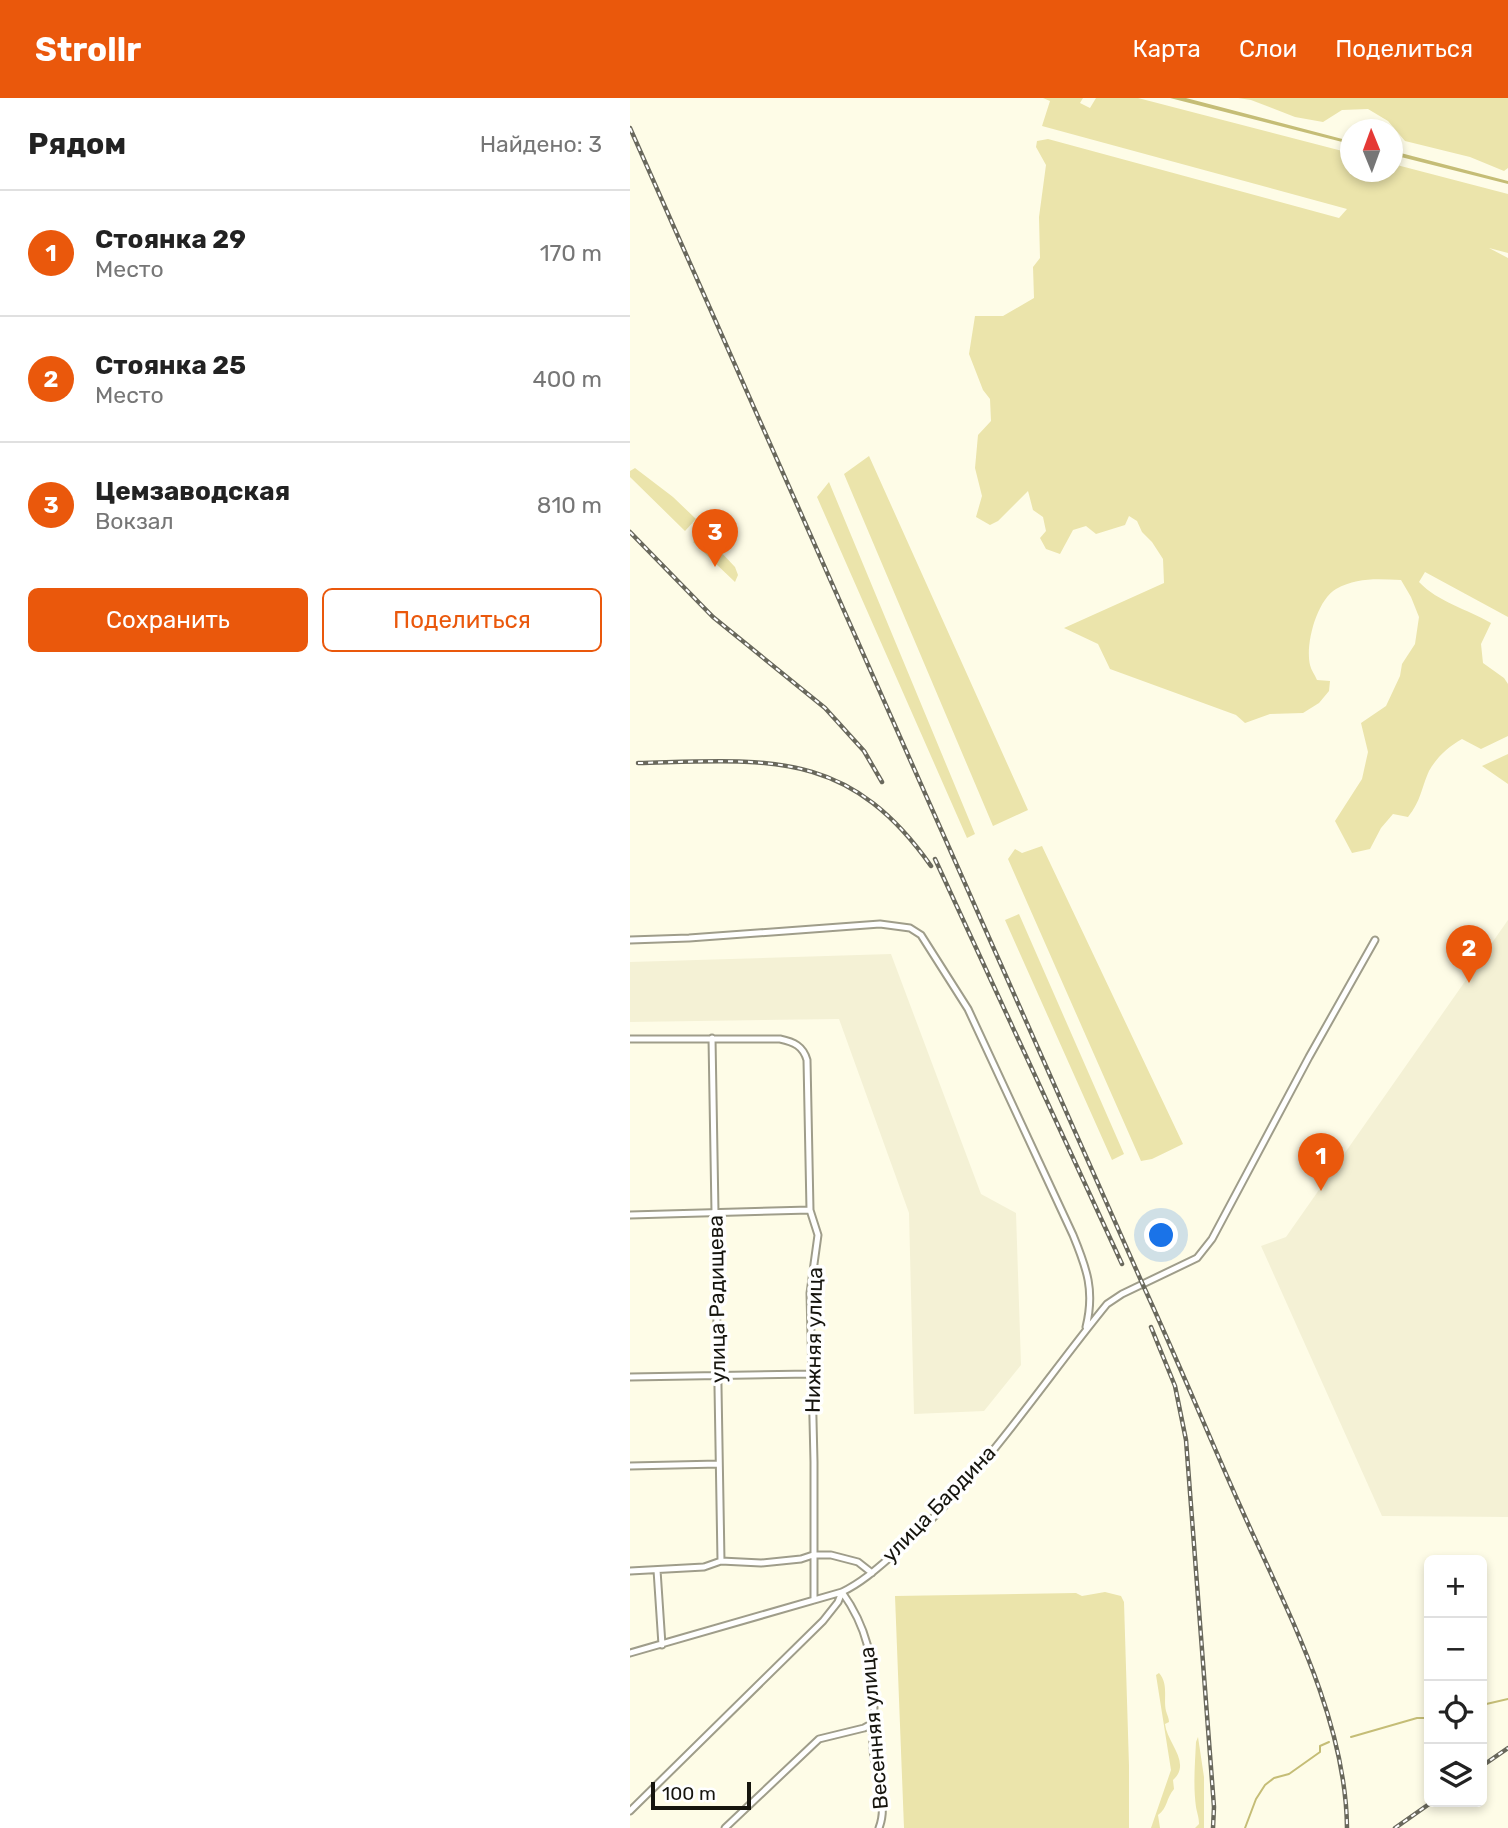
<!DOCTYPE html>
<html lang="ru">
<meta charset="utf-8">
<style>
body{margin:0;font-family:Rubik,sans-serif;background:#f2f2f2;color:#222}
.controls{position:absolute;right:21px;bottom:21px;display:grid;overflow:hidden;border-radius:10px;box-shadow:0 4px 10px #0003}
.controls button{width:63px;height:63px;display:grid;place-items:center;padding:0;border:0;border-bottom:2px solid #e0e0e0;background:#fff;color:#222;font:35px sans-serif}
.compass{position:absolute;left:710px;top:21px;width:63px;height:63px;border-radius:50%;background:#fff;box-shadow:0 4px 10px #0003;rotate:359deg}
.scale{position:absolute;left:21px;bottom:18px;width:100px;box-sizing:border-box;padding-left:7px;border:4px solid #16150e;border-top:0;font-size:19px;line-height:24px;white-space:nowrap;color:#16150e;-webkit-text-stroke:5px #fff;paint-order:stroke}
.you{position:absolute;left:532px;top:1138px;width:24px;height:24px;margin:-18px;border:5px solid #fff;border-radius:50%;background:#1a73e8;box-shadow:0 0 0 10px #1a73e833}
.badge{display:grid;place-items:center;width:46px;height:46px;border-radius:50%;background:#ea580c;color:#fff;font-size:23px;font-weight:700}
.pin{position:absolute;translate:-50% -58px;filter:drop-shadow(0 2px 4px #0008)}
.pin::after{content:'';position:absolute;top:37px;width:24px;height:21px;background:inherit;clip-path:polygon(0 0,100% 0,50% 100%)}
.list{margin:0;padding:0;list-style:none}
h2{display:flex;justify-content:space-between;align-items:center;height:91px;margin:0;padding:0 28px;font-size:30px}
h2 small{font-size:23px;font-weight:400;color:#767676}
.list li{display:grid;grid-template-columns:46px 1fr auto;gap:21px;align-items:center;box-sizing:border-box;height:126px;padding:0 28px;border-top:2px solid #e0e0e0}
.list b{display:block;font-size:26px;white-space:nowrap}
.list p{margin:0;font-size:23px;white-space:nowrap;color:#767676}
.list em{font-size:23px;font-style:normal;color:#767676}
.actions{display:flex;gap:14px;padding:21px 28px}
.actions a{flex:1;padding:16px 0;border:2px solid #ea580c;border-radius:10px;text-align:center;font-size:24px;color:#ea580c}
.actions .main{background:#ea580c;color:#fff}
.icon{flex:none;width:38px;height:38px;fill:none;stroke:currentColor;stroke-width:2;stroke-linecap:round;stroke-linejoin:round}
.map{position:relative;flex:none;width:878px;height:1730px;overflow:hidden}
header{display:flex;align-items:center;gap:42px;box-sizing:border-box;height:98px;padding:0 35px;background:#ea580c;color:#fff}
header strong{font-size:33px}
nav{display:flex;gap:38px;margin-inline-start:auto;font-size:24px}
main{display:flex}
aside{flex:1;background:#fff}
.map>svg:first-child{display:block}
.built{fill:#f4f1d5}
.green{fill:#ebe4ab}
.water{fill:#c5bd76}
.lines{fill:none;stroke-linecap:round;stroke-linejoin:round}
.stream{stroke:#c5bd76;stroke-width:2}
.street-casing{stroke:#9f9d8a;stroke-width:9}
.street{stroke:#fff;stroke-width:5}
.rail-casing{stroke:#69685c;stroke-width:4.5}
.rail{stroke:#fff;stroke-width:2;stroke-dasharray:5;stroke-linecap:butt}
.labels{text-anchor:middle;stroke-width:7;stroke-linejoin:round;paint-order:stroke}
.street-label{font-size:21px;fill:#16150e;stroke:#fff}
</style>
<header>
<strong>Strollr</strong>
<nav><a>Карта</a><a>Слои</a><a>Поделиться</a></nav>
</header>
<main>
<aside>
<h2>Рядом<small>Найдено: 3</small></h2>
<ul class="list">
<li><span class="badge">1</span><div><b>Стоянка 29</b><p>Место</p></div><em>170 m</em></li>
<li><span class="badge">2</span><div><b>Стоянка 25</b><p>Место</p></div><em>400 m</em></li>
<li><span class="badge">3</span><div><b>Цемзаводская</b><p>Вокзал</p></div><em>810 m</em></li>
</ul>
<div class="actions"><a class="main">Сохранить</a><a>Поделиться</a></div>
</aside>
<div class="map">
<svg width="878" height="1730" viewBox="0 0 878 1730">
<rect width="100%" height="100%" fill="#fefce7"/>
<path class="built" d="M 878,822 L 878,1419 L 752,1418 L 631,1148 L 656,1139 Z
M 261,856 L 351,1096 L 386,1115 L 391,1267 L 354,1313 L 284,1316 L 279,1115 L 209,921 L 0,924 L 0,864 Z"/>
<path class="green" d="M 413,0 L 453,0 L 450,5 L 460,10 L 466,0 L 508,0 L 720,55 L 720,74 L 762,74 L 763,66 L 878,96 L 878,155 L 859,150 L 878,160 L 878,519 L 795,474 L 789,484 C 808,504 837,511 861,525 L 851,546 L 853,565 L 874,580 L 878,586 L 878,638 L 851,651 L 832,641 C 818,649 807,659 799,673 C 791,691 791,703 778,719 L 763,716 L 751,730 L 740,751 L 722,755 L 705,723 L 732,681 L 738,654 L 731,625 L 756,608 L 770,578 L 772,566 L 785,546 L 789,519 L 781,499 L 771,482 C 748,481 727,479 706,491 C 687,502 675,546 680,567 C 681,572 685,577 687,582 L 700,583 L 699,593 L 689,605 L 673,615 L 640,616 L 615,625 L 606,617 L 480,571 L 468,546 L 434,530 L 534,485 L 533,461 L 522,444 L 512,434 L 507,423 L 499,418 L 495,427 L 466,436 L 456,428 L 443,432 L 430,456 L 416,451 L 410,440 L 416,433 L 413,419 L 403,412 L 398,393 L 368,423 L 360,427 L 346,419 L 352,398 L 345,370 L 348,337 L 361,323 L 360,301 L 353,292 L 339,256 L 345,218 L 373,218 L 404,200 L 403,169 L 410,160 L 409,119 L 416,67 L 406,49 L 407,43 L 418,41 L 709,120 L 717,111 L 412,28 L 420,3 Z
M 608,0 L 878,0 L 878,70 L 874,73 L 840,59 L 775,43 L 758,23 L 738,11 L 712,12 L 693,24 L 665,19 L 621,2 Z
M 239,358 L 398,712 L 363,728 L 214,376 Z
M 5,370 L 43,399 L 66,421 L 55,433 L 0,379 L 0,373 Z
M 199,384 L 345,736 L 337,740 L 187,399 Z
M 73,435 L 105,469 L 108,477 L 105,484 L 63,444 Z
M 878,656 L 878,686 L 852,668 Z
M 412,748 L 553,1046 L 522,1061 L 511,1063 L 378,761 L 385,751 L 392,755 Z
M 389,816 L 494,1056 L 482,1062 L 375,822 Z
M 475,1494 L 491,1498 L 494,1504 L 499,1668 L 499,1730 L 274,1730 L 265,1498 L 446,1495 L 452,1498 Z
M 529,1575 C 539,1586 533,1601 536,1613 C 537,1617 539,1620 539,1624 L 535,1626 C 537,1645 562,1665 543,1682 L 544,1691 C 536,1700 538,1710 528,1717 L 530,1730 L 521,1730 L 541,1672 L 526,1577 Z
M 568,1639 L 574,1679 L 574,1730 L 565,1730 L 569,1726 C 569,1719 567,1715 566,1709 C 563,1688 565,1665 566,1644 Z"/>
<path class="water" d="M 540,0 L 556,0 L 720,43 L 720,46 Z
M 763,53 L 878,83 L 878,86 L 763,57 Z"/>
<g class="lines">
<path class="stream" d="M 852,1607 L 878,1601
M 721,1639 L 787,1620 L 799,1620
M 615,1730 L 626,1701 L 635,1687 L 644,1680 L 659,1676 L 690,1654 L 690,1648 L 699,1644"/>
<g class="street-casing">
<path id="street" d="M 0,842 L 59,840 L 250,826 L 280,830 L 291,837 L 338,911 L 443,1137 C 457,1171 465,1193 456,1229
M 82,940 L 91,1463
M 0,941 L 150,941 C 164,944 173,948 177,962 L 180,1112 L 188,1137 L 180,1195 L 184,1364 L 184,1502
M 0,1117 L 180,1112
M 0,1279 L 182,1276
M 0,1368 L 89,1366
M 27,1472 L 32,1547
M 0,1473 L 74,1469 L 91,1463 L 131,1465 L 171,1461 L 183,1457 L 201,1457 L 228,1464 L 242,1475
M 212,1494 C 237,1529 244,1563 244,1606 C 244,1621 242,1635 243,1650 C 244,1676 259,1705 249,1730
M 0,1555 L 212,1494 C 235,1483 253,1465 272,1449 C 352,1379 410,1288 477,1206 L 492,1196 L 567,1160 L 582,1141 L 679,959 L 745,842
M 0,1713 L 193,1523 L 208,1504 L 212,1494
M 95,1730 L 189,1641 L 234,1630 L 243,1625"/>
</g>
<use href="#street" class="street"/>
<g class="rail-casing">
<path id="rail" d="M 0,30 L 513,1187 C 547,1261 578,1336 611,1410 C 655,1509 716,1620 717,1730
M 0,434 L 83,519 L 195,610 L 234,653 L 252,684
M 8,665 C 137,662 218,650 301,768
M 305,761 L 492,1166
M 521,1229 L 545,1288 L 556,1342 L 584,1709 L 583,1730
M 852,1668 L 878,1650
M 765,1730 L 802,1704"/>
</g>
<use href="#rail" class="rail"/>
</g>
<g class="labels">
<g class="street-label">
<text transform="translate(87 1201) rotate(-91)" y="7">улица Радищева</text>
<text transform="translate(184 1242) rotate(-89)" y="7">Нижняя улица</text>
<text transform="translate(309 1406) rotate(-46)" y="7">улица Бардина</text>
<text transform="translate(244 1630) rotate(-95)" y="7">Весенняя улица</text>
</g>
</g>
</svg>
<div class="controls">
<button>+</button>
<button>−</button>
<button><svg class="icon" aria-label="locate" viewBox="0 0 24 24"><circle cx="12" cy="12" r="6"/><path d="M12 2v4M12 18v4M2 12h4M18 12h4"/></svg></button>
<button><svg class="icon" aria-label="layers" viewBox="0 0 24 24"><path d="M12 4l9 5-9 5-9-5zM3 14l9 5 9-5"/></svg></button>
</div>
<svg class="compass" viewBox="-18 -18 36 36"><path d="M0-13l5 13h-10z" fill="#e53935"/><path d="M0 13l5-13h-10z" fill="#767676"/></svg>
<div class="scale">100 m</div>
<div class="you"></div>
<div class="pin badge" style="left:691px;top:1093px">1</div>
<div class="pin badge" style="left:839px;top:885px">2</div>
<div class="pin badge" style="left:85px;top:469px">3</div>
</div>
</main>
